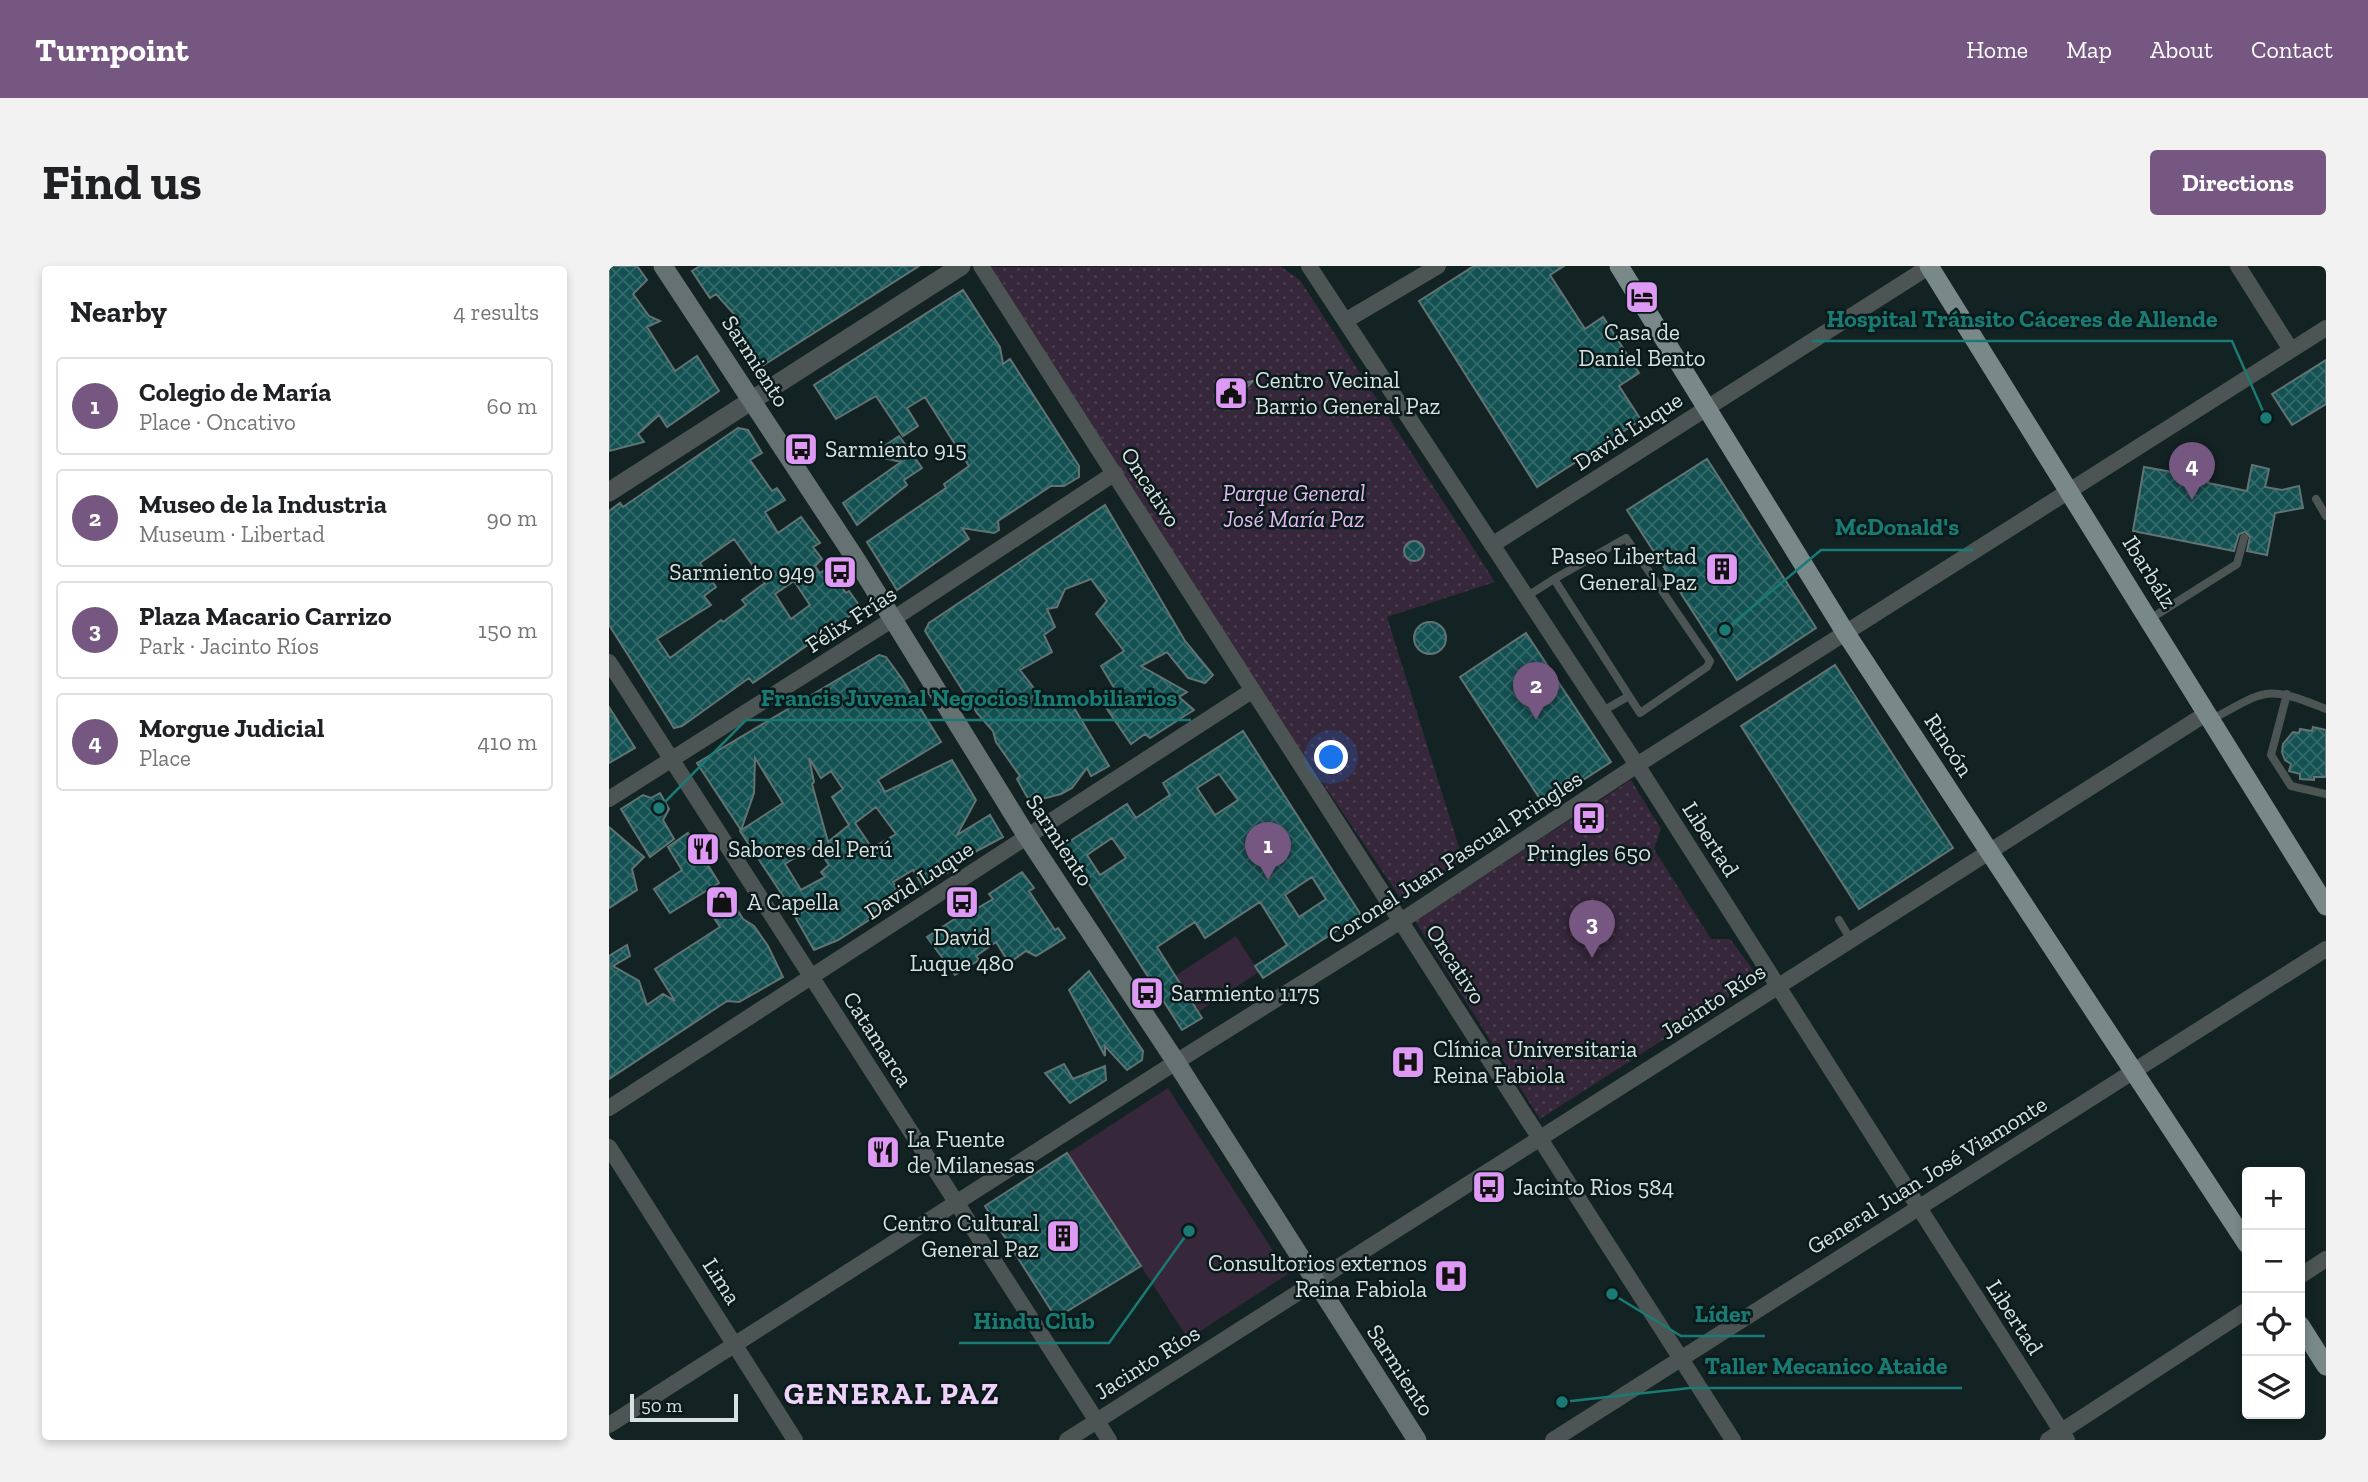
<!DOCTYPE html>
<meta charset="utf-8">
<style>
body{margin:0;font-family:"Zilla Slab",serif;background:#f2f2f2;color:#202124}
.controls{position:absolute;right:21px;bottom:21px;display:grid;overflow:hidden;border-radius:7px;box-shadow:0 4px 10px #0003}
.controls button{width:63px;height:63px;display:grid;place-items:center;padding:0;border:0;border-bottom:2px solid #e0e0e0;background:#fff;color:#202124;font:35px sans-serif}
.scale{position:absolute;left:21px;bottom:18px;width:108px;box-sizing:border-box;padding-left:7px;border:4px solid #d7e1e1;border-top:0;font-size:19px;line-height:24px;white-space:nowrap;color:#d7e1e1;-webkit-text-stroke:5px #0a1a1a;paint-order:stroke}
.you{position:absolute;left:723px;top:492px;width:24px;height:24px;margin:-18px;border:5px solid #fff;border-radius:50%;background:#1a73e8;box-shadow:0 0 0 10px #1a73e833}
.badge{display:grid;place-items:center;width:46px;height:46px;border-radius:50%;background:#755781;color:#fff;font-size:23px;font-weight:700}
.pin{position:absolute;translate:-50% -58px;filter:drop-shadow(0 2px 4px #0008)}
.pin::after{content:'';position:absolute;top:37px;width:24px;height:21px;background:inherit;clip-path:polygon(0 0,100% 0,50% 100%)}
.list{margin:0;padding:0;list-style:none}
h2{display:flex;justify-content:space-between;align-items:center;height:91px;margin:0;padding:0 28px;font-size:30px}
h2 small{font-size:23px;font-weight:400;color:#757577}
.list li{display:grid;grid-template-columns:46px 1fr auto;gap:21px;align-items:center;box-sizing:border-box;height:98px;margin:0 14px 14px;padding:0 14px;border:2px solid #e0e0e0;border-radius:7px}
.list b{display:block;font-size:26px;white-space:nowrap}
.list p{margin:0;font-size:23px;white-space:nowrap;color:#757577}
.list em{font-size:23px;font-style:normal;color:#757577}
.icon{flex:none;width:38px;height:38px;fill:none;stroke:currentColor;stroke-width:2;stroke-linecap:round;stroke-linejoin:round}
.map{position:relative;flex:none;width:1717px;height:1174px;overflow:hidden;border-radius:7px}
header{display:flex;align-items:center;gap:42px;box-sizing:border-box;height:98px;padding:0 35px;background:#755781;color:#fff}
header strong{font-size:33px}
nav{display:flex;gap:38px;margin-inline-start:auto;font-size:24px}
.intro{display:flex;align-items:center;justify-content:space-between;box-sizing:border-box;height:168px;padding:0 42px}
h1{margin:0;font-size:49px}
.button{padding:18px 32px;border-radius:7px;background:#755781;color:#fff;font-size:24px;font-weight:700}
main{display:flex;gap:42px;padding:0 42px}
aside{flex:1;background:#fff;border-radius:7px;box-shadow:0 4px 10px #0003}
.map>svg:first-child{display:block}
.grass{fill:url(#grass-dots)}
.garden{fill:#36273b}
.building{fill:url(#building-cross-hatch);stroke:#617373;stroke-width:2;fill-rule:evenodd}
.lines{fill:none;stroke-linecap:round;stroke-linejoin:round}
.service{stroke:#4d5454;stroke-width:8}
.minor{stroke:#4d5454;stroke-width:16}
.tertiary{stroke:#4d5454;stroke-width:19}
.secondary{stroke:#667272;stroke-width:19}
.primary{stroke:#798989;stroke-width:19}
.labels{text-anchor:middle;stroke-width:5;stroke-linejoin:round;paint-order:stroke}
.poi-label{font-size:23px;fill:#d7e1e1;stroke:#0a1a1a;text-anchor:start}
.street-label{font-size:23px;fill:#d7e1e1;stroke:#0a1a1a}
.park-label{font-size:23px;font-style:italic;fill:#e4b9f1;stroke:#0a1a1a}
.district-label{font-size:30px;font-weight:bold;letter-spacing:2px;fill:#efd2f9;stroke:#0a1a1a}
.leader{fill:none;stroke:#197b74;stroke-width:2.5}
.callout-dot{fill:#197b74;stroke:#0a1a1a;stroke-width:2.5}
.callout-label{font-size:24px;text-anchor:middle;font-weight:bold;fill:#197b74;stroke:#0a1a1a;stroke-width:5;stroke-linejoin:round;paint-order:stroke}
</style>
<header>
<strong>Turnpoint</strong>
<nav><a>Home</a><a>Map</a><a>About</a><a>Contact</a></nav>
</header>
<div class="intro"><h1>Find us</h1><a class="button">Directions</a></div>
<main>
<aside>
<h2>Nearby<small>4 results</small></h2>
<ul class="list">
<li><span class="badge">1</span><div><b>Colegio de María</b><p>Place · Oncativo</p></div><em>60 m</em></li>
<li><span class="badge">2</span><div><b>Museo de la Industria</b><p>Museum · Libertad</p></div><em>90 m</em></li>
<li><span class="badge">3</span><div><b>Plaza Macario Carrizo</b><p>Park · Jacinto Ríos</p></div><em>150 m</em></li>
<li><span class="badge">4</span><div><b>Morgue Judicial</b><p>Place</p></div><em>410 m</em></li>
</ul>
</aside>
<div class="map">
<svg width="1717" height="1174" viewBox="0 0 1717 1174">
<defs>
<pattern id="grass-dots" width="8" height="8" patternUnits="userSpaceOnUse" patternTransform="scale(1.75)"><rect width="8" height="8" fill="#36273b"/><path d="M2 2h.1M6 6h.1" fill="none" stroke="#493c4e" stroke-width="1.8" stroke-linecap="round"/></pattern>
<pattern id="building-cross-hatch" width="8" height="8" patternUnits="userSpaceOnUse" patternTransform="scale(1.75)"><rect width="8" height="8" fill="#145152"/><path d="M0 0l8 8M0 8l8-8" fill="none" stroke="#356a6b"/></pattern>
</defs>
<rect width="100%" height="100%" fill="#132324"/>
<path class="grass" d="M 671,0 L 691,14 L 886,316 L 778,351 L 854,594 L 794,636 L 655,430 L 382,1 Z
M 1022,514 L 1052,563 L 1045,583 L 1102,673 L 1121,673 L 1150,712 L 931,853 L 806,655 Z"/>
<path class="garden" d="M 627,670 L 650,706 L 589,746 L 566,710 Z
M 559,822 L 679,1008 L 579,1073 L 459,887 Z"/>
<path class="building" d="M 0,0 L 28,0 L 38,14 L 24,28 L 40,50 L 51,55 L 38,61 L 66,105 L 88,90 L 110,125 L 58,161 L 50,149 L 29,168 L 35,176 L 0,185 Z
M 91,0 L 310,0 L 147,104 L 115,55 L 126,49 L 107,28 L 101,32 L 83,5 Z
M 865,0 L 955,0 L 941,9 L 976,63 L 994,51 L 1030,107 L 1010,120 L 1032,154 L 928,221 L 810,35 Z
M 354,24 L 391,81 L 394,98 L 401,93 L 470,200 L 470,211 L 455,220 L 442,220 L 389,255 L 390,264 L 385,267 L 353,262 L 360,273 L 288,324 L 258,276 L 337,222 L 335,218 L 360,200 L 316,131 L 298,142 L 309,160 L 294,170 L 267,130 L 227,153 L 205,119 Z
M 1717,94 L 1717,138 L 1683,159 L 1663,128 Z
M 644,115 L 622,137 L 614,141 L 611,122 Z
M 129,162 L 139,164 L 153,187 L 141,194 L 163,225 L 168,222 L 176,234 L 156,246 L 169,267 L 192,251 L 211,277 L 204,281 L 213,293 L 206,300 L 211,307 L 219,302 L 237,327 L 240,325 L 252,342 L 144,417 L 140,412 L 73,460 L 65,462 L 0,359 L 0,245 L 11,237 L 14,241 ZM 125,273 L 156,317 L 133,334 L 137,339 L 114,356 L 112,354 L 61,392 L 48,373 L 102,339 L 95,330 L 107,321 L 91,297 ZM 185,315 L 201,339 L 182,353 L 166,328 Z
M 290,170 L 313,202 L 295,214 L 298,219 L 248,259 L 234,237 L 292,196 L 262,189 Z
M 1098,193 L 1207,362 L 1128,414 L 1018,244 Z
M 1583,194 L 1602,197 L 1599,217 L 1638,225 L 1643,199 L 1660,203 L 1656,221 L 1673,224 L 1690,220 L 1694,242 L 1666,247 L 1658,289 L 1638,285 L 1641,271 L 1636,266 L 1630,268 L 1625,285 L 1524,265 L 1535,201 L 1580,209 Z
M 496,239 L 576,375 L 604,409 L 596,417 L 579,412 L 558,386 L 532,400 L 578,426 L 570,431 L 585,444 L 541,472 L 536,468 L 522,478 L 496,440 L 510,430 L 492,400 L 515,385 L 487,348 L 498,335 L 482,313 L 456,323 L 448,341 L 438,343 L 446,361 L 435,369 L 443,386 L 411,404 L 437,438 L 446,429 L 461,435 L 500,500 L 482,510 L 478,502 L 463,522 L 452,528 L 421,536 L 408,513 L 411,510 L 387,476 L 384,465 L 368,447 L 316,365 L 320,357 Z
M795 285a10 10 0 1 1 20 0a10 10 0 1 1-20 0Z
M805 372a16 16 0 1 1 32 0a16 16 0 1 1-32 0Z
M 917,367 L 1002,496 L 935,539 L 851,411 Z
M 270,389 L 277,391 L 293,413 L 332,476 L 269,514 L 276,526 L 343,494 L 367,534 L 348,569 L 381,549 L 394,571 L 347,596 L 347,602 L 314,621 L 304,604 L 284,616 L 291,626 L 261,649 L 263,652 L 229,674 L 205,684 L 176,633 L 131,565 L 174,537 L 146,492 L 145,527 L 132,564 L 88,497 ZM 200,492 L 212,512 L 222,505 L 234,523 L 223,531 L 240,559 L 219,576 L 203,518 L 205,516 ZM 267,541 L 287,568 L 263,582 L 246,557 ZM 206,579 L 220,599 L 212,606 L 216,611 L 192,624 L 176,598 Z
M 1226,399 L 1344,582 L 1250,643 L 1132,460 Z
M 0,441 L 26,482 L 0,497 Z
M 1704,461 L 1717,464 L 1717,511 L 1705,511 L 1705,514 L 1691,513 L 1691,508 L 1680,505 L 1682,498 L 1676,494 L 1673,486 L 1674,478 L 1684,466 L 1690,467 L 1691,463 L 1703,465 Z
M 634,465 L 752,649 L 654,712 L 646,700 L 678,679 L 651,636 L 596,672 L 586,656 L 548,681 L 593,752 L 573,764 L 455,579 L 518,538 L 527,552 L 561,529 L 554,517 ZM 610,508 L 629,534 L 606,549 L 588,522 ZM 503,572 L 517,592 L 491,609 L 478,589 ZM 703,611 L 717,633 L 690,651 L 676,629 Z
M 51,527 L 60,543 L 54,554 L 65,573 L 41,591 L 12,543 L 34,529 L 42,532 Z
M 0,561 L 35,591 L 23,603 L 28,624 L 0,642 Z
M 79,567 L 110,617 L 61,647 L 45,623 L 73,604 L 59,581 Z
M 413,606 L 425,622 L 420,625 L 446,664 L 449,662 L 456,672 L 427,690 L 417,685 L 400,697 L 387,676 L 367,690 L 370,694 L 346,709 L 318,671 L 361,643 L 362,646 L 384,633 L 380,628 Z
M 120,630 L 134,653 L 145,660 L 159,680 L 174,711 L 130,736 L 118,735 L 0,813 L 0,690 L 18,679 L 21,690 L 4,700 L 30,715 L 38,739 L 54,728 L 66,735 L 46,703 L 111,661 L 101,646 Z
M 480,705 L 534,785 L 533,794 L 518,804 L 496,780 L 496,790 L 460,724 Z
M 455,798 L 464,813 L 496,800 L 497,814 L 461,837 L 436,807 Z
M 458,887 L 532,1000 L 447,1052 L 376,940 Z"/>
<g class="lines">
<path class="service" d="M 1707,233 L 1717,250
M 945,313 L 1017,272 L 1101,395 L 1098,401 L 1031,447 L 1020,430
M 917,331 L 945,313 L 1020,430 L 992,446
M 1541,353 L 1628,298 L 1635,272
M 1678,428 L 1662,489 L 1682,520 L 1717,528
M 1602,454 C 1659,423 1656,419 1717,443
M 1230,654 L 1242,674"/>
<path class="minor" d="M 372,0 L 1124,1174
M 700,0 L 1028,499 L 1458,1174
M 1629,0 L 1682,84
M 736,55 L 829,0
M 883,279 L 1321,0
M 0,396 L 500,1174
M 0,533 L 284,353 L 506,207
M 0,842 L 644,424
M 0,881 L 186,1174
M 1691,1010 L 1717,993
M 0,1159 L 567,796 L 792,655 L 1028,499 L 1717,62
M 458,1174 L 1598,447
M 944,1174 L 1717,683
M 1439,1174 L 1638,1044"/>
<path class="tertiary" d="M 0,226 L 352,0"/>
<path class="secondary" d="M 54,0 L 248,295 L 419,572 L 567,796 L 808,1174"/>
<path class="primary" d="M 1010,0 L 1236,366 L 1638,978
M 1320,0 L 1717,640
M 1691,1059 L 1717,1100"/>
</g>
<defs>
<g id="hotel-square" transform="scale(1.75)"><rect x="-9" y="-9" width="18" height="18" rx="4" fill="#dd99f3" stroke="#0a1a1a"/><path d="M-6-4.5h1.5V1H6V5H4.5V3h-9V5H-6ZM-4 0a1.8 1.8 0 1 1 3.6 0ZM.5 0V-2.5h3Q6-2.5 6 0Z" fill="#111"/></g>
<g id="civic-square" transform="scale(1.75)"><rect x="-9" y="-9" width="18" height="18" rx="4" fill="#dd99f3" stroke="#0a1a1a"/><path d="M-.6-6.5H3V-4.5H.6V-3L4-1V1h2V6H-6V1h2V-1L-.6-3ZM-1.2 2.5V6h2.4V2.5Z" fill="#111"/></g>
<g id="bus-square" transform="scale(1.75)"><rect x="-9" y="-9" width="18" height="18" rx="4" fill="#dd99f3" stroke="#0a1a1a"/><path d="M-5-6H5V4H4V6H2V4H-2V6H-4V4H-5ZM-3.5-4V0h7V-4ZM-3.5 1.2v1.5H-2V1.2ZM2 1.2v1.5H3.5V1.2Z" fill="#111"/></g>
<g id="building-square" transform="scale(1.75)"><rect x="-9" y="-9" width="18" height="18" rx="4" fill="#dd99f3" stroke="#0a1a1a"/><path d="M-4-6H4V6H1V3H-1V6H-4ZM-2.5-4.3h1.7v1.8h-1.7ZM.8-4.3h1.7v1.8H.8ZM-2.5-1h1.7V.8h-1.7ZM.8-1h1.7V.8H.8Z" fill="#111"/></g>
<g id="restaurant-square" transform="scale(1.75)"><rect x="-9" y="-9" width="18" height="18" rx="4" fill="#dd99f3" stroke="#0a1a1a"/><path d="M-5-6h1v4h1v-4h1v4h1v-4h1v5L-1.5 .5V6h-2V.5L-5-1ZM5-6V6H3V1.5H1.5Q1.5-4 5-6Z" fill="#111"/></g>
<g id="shop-square" transform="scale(1.75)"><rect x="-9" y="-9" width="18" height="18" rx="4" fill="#dd99f3" stroke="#0a1a1a"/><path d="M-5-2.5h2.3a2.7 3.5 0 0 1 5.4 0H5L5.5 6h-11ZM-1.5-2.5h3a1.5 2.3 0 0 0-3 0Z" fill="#111"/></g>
<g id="hospital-square" transform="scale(1.75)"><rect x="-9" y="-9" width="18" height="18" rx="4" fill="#dd99f3" stroke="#0a1a1a"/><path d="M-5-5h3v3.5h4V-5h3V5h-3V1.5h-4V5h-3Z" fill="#111"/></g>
</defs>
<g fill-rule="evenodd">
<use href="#hotel-square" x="1033" y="31"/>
<use href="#civic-square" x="622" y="127"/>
<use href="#bus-square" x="192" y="183"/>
<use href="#building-square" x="1113" y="303"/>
<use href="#bus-square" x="231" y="306"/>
<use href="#bus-square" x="980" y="552"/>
<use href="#restaurant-square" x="94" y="583"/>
<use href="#shop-square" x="113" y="636"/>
<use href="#bus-square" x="353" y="636"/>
<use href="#bus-square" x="538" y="727"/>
<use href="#hospital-square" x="799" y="796"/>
<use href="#restaurant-square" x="274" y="886"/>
<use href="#bus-square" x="880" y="921"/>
<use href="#building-square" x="454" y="970"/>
<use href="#hospital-square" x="842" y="1010"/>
</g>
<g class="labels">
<g class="poi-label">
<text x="1033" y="74" text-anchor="middle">Casa de<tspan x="1033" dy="26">Daniel Bento</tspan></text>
<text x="646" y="122">Centro Vecinal<tspan x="646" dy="26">Barrio General Paz</tspan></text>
<text x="216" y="191">Sarmiento 915</text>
<text x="1088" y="298" text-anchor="end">Paseo Libertad<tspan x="1088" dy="26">General Paz</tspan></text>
<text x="206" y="314" text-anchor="end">Sarmiento 949</text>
<text x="119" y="591">Sabores del Perú</text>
<text x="980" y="595" text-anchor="middle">Pringles 650</text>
<text x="138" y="644">A Capella</text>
<text x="353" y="679" text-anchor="middle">David<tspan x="353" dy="26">Luque 480</tspan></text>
<text x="562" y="735">Sarmiento 1175</text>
<text x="824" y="791">Clínica Universitaria<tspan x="824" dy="26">Reina Fabiola</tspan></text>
<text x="298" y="881">La Fuente<tspan x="298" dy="26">de Milanesas</tspan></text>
<text x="904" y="929">Jacinto Rios 584</text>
<text x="430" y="965" text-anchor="end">Centro Cultural<tspan x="430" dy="26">General Paz</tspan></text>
<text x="818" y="1005" text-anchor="end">Consultorios externos<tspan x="818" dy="26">Reina Fabiola</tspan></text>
</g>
<g class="street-label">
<text transform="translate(147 95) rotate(57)" y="8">Sarmiento</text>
<text transform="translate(1019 165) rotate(-33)" y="8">David Luque</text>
<text transform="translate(542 221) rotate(57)" y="8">Oncativo</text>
<text transform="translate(1541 306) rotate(58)" y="8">Ibarbálz</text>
<text transform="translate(242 353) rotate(-33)" y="8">Félix Frías</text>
<text transform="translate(1340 479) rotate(57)" y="8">Rincón</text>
<text transform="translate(1102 573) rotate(57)" y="8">Libertad</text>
<text transform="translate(451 574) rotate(57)" y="8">Sarmiento</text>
<text transform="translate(846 591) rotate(-33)" y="8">Coronel Juan Pascual Pringles</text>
<text transform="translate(310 614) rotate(-33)" y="8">David Luque</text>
<text transform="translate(847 698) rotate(57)" y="8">Oncativo</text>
<text transform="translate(1104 735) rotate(-33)" y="8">Jacinto Ríos</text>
<text transform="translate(269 773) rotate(57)" y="8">Catamarca</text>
<text transform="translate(1318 909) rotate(-32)" y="8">General Juan José Viamonte</text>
<text transform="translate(113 1015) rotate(57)" y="8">Lima</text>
<text transform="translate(1406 1051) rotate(57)" y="8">Libertad</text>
<text transform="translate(538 1096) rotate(-32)" y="8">Jacinto Ríos</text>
<text transform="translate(792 1104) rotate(57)" y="8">Sarmiento</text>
</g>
<g class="park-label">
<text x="685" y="235">Parque General<tspan x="685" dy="26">José María Paz</tspan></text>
</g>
<g class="district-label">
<text x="283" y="1138">GENERAL PAZ</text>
</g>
</g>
<path class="leader" d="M1657 152L1623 75H1203M1116 364L1212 284H1364M50 542L137 454H582M1003 1028L1072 1070H1156M580 965L500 1077H350M953 1136L1081 1122H1353"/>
<g class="callout-dot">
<circle cx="1657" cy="152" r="7"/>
<circle cx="1116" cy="364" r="7"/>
<circle cx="50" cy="542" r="7"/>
<circle cx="1003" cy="1028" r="7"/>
<circle cx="580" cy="965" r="7"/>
<circle cx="953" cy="1136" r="7"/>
</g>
<g class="callout-label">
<text x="1413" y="61">Hospital Tránsito Cáceres de Allende</text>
<text x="1288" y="269">McDonald's</text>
<text x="360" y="440">Francis Juvenal Negocios Inmobiliarios</text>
<text x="1114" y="1056">Líder</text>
<text x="425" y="1063">Hindu Club</text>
<text x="1217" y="1108">Taller Mecanico Ataide</text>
</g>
</svg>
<div class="controls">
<button>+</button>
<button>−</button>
<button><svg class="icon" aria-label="locate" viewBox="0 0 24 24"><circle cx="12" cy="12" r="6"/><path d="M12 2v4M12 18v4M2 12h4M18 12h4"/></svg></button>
<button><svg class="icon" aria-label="layers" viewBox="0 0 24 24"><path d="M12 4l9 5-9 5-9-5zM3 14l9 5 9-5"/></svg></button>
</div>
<div class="scale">50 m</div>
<div class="you"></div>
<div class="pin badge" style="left:659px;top:614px">1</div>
<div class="pin badge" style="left:927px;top:454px">2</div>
<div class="pin badge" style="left:983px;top:692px">3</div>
<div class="pin badge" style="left:1583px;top:234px">4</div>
</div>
</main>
